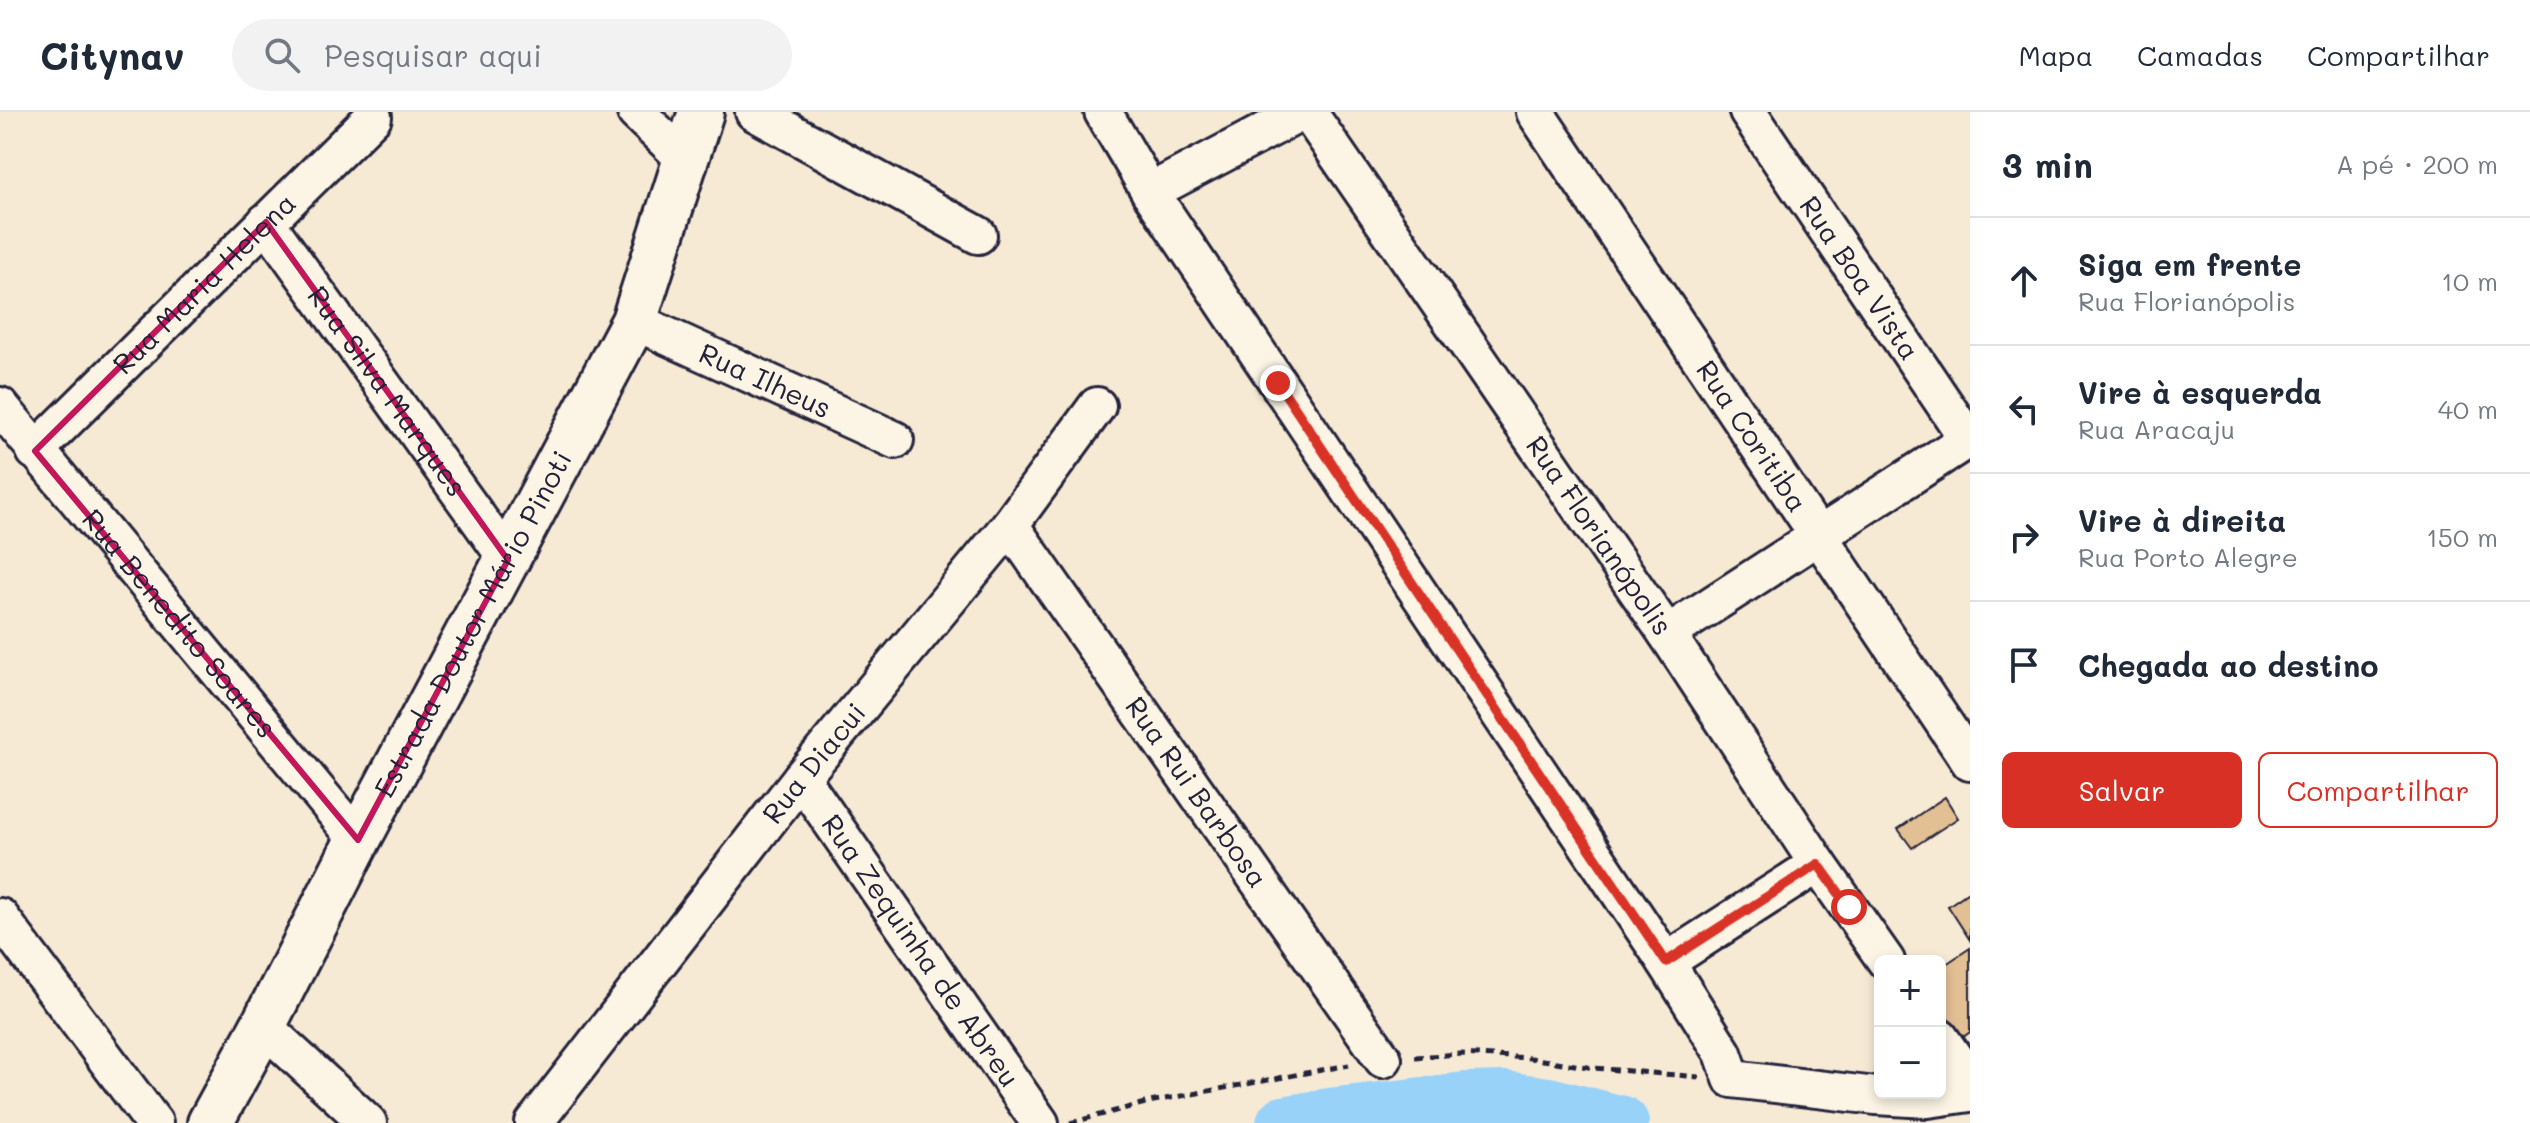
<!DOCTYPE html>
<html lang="pt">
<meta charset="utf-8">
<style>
body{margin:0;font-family:Mali,sans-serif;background:#f2f2f3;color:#1f2937}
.controls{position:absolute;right:24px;bottom:24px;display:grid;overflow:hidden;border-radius:12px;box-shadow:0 4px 12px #0003}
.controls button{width:72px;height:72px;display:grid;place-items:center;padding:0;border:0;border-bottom:2px solid #e0e1e3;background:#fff;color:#1f2937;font:40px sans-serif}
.stop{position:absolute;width:24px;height:24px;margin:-18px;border:6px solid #d93025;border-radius:50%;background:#fff}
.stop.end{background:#d93025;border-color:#fff;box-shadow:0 2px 8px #0008}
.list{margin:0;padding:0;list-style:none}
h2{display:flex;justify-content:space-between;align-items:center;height:104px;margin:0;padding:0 32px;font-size:34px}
h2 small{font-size:26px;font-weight:400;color:#747a83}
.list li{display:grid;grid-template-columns:52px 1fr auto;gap:24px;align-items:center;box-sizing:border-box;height:128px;padding:0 32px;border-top:2px solid #e0e1e3}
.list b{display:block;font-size:30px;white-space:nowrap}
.list p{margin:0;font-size:26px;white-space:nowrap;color:#747a83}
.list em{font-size:26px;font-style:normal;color:#747a83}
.actions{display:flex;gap:16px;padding:24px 32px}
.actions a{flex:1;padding:18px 0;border:2px solid #d93025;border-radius:12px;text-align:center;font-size:28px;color:#d93025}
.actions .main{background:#d93025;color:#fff}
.icon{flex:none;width:44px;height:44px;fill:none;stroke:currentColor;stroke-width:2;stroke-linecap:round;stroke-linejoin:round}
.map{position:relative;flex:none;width:1970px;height:1011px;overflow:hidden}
header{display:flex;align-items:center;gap:48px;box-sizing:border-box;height:112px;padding:0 40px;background:#fff;border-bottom:2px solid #e0e1e3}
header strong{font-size:38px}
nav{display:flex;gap:44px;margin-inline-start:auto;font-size:28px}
.search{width:560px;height:72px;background:#f2f2f3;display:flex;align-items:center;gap:20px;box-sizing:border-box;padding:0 28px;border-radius:44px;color:#747a83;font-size:30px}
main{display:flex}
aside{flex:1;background:#fff}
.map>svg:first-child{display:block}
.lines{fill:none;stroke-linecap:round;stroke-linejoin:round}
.river{stroke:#98d2f8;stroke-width:54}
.building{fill:#e3bf94;stroke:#22223b;stroke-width:2}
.street-casing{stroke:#22223b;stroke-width:42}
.secondary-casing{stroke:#22223b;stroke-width:50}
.path{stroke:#22223b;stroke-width:5;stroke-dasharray:8 6;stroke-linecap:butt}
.street{stroke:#fcf5e5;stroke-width:36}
.secondary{stroke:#fcf5e5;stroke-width:44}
.route{stroke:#d93025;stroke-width:10}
.marked{fill:none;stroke:#c2185b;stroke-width:6;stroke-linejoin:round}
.labels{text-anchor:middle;stroke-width:6;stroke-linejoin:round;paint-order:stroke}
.street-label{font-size:28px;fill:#22223b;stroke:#fcf5e5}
</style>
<header>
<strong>Citynav</strong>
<div class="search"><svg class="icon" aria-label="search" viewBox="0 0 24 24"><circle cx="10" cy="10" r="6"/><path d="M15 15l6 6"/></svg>Pesquisar aqui</div>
<nav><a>Mapa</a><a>Camadas</a><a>Compartilhar</a></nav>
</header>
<main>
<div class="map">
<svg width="1970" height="1011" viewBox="0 0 1970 1011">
<rect width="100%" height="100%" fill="#f7ead5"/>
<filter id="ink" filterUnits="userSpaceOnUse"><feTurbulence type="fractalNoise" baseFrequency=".0125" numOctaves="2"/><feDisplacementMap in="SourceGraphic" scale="16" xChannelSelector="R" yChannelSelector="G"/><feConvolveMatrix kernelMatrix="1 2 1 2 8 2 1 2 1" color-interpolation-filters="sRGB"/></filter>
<g filter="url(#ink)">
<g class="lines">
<path class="river" d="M 1283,1011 L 1329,1003 L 1465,987 L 1505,986 L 1548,992 L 1622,1011"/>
</g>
<path class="building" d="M 1945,685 L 1958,706 L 1912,736 L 1898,717 Z
M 1970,779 L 1970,828 L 1948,794 Z
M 1970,836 L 1970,920 L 1962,926 L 1940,896 L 1940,856 Z"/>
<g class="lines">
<g class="street-casing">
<g id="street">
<path d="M 636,0 L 685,47"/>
<path d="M 754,0 L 978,123"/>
<path d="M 1103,0 L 1150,80 L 1666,850 L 1723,941 L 1732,967 L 1876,984 L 1928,987 L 1970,981"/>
<path id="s1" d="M 1308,0 L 1667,522 L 1818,752 L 1886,849"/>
<path id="s2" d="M 1535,0 L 1970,650"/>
<path id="s3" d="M 1748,0 L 1970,330"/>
<path d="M 1150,80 L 1302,0"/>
<path id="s4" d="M 266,110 L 508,448"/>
<path id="s5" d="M 634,209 L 895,328"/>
<path id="s6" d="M 0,294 L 358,728"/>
<path id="s7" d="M 35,339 L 373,5"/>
<path id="s8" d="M 1010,413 L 1383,947"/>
<path d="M 1667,522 L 1968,327"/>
<path id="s9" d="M 801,666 L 1040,1011"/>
<path d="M 0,805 L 154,1011"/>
<path d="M 1666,850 L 1818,752"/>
<path d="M 263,914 L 368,1011"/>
<path d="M 1940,926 L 1970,969"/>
<path id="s10" d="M 534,1011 L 801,666 L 1010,413 L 1097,294"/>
</g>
</g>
<g class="secondary-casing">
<g id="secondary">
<path id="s11" d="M 210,1011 L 263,914 L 358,728 L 634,209 L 701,0"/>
</g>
</g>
<path class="path" d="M 1415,945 L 1460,942 L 1530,946 L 1594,956 L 1699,965
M 1070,1011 L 1149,990 L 1349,953"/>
<use href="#street" class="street"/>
<use href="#secondary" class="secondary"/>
</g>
</g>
<g class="lines" filter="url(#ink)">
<path class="route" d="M 1278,271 L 1666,850 L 1818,752 L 1849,795"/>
</g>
<path class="marked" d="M 266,110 L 508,448 L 358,728 L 35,339 Z"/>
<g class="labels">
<g class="street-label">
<text dy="10" stroke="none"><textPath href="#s3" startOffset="200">Rua Boa Vista</textPath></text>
<text dy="10" stroke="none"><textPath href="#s7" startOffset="238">Rua Maria Helena</textPath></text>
<text dy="10" stroke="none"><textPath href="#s5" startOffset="144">Rua Ilheus</textPath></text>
<text dy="10" stroke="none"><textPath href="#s4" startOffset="208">Rua Silva Marques</textPath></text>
<text dy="10" stroke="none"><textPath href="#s2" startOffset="390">Rua Coritiba</textPath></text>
<text dy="10" stroke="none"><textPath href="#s1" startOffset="514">Rua Florianópolis</textPath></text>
<text dy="10" stroke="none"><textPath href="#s6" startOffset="282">Rua Benedito Soares</textPath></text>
<text dy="10" stroke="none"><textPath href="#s11" startOffset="564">Estrada Doutor Mário Pinoti</textPath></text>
<text dy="10" stroke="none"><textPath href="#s10" startOffset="456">Rua Diacui</textPath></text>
<text dy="10" stroke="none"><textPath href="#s8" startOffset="326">Rua Rui Barbosa</textPath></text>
<text dy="10" stroke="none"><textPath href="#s9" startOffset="210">Rua Zequinha de Abreu</textPath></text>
</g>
</g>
</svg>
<div class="controls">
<button>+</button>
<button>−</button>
</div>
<div class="stop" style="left:1849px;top:795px"></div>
<div class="stop end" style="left:1278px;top:271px"></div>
</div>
<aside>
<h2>3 min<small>A pé · 200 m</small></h2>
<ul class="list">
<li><svg class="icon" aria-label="ahead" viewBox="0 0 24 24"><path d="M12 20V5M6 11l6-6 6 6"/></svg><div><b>Siga em frente</b><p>Rua Florianópolis</p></div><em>10 m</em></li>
<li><svg class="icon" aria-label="left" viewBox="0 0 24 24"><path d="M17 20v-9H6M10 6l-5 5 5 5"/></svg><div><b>Vire à esquerda</b><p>Rua Aracaju</p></div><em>40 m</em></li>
<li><svg class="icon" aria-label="right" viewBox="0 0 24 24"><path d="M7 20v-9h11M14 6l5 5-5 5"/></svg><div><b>Vire à direita</b><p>Rua Porto Alegre</p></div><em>150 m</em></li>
<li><svg class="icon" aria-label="arrive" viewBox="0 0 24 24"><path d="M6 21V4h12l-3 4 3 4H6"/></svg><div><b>Chegada ao destino</b></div></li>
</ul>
<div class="actions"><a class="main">Salvar</a><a>Compartilhar</a></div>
</aside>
</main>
